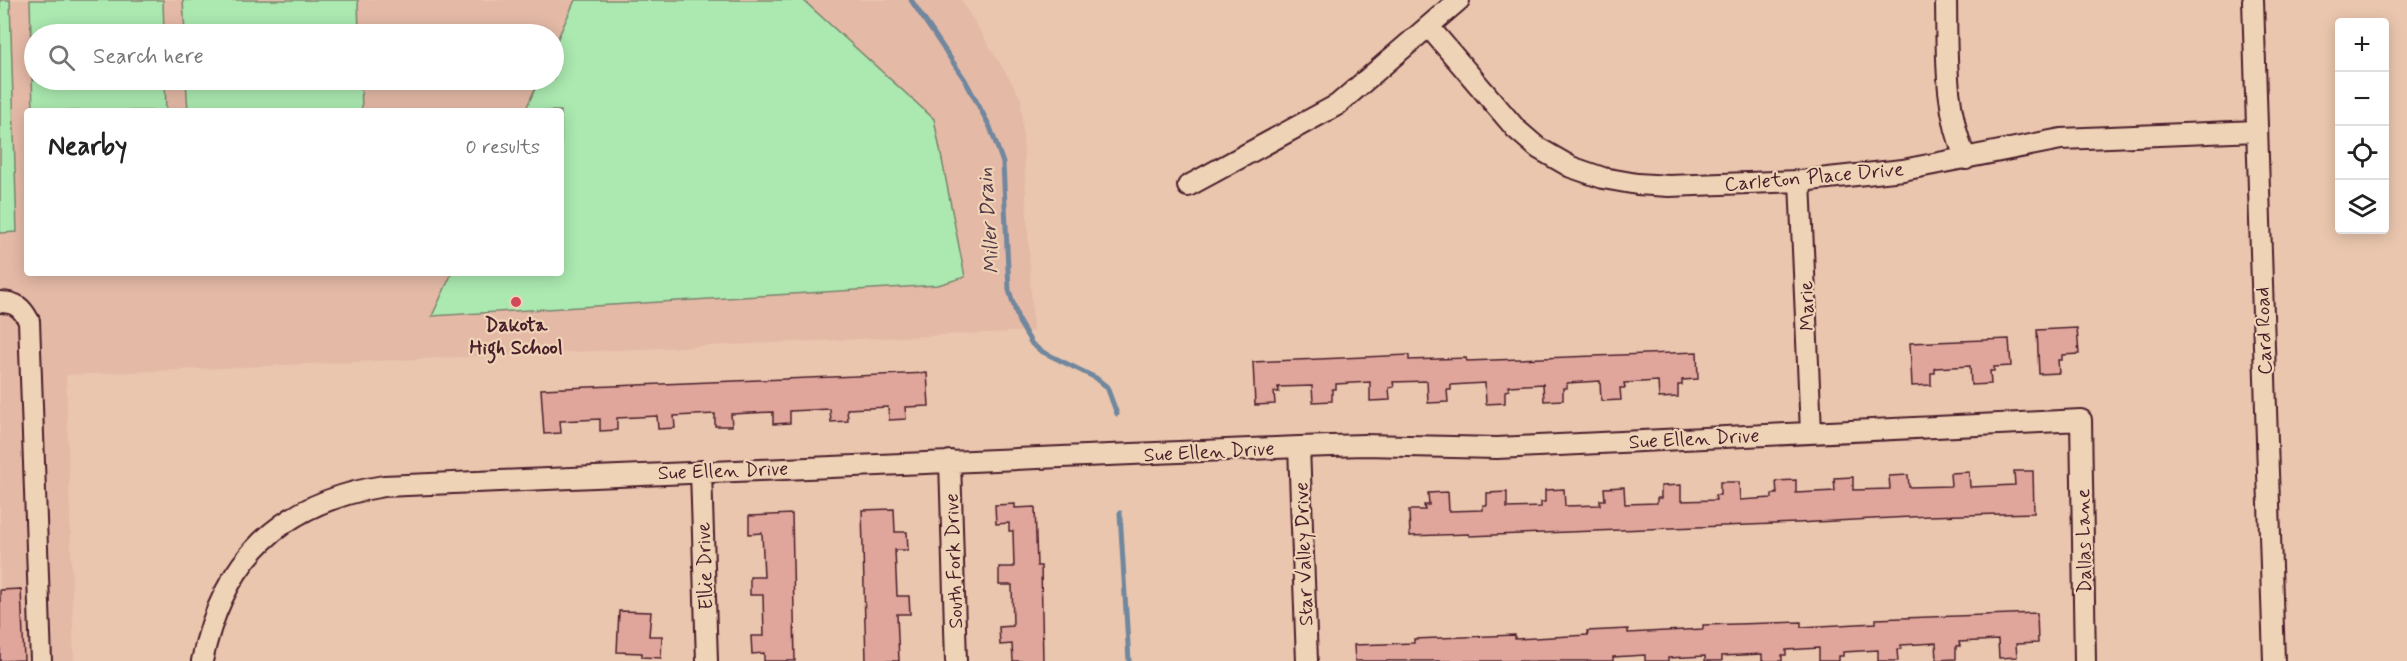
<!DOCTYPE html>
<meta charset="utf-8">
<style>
body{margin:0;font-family:Mynerve,sans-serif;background:#f2f2f2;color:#222}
.controls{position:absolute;right:18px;top:18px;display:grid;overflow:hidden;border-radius:6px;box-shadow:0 3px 15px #0003}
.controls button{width:54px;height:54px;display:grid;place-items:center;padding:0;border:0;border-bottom:2px solid #e0e0e0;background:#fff;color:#222;font:30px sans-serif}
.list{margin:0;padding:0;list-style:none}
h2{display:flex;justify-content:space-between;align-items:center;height:78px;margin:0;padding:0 24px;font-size:26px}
h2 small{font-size:20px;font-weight:400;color:#767676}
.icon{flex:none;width:33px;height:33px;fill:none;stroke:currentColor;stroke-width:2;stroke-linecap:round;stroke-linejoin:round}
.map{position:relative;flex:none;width:2407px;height:661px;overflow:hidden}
.search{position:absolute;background:#fff;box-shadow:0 3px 15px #0003;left:24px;top:24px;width:540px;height:66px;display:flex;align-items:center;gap:15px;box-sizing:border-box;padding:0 21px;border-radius:33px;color:#767676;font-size:22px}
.panel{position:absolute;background:#fff;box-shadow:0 3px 15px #0003;left:24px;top:108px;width:540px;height:168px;border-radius:6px}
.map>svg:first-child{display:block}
.built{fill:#e4b9a6;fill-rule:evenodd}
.green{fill:#abe9b0;stroke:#7a846e;stroke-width:1.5}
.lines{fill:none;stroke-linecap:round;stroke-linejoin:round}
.stream{stroke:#70879e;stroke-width:5}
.building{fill:#e0a69b;stroke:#4a1f2b;stroke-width:1.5}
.minor-casing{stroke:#4a1f2b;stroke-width:24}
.minor{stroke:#efd3b6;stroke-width:20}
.poi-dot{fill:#d1495b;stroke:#efd3b6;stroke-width:2}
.labels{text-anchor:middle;stroke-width:4.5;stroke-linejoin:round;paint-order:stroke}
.street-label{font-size:20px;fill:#4a1f2b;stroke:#efd3b6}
.poi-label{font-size:20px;font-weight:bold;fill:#4a1f2b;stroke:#efd3b6}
.water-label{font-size:21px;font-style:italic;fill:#533948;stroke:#efd3b6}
</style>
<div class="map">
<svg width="2407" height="661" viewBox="0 0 2407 661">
<rect width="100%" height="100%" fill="#eac6ae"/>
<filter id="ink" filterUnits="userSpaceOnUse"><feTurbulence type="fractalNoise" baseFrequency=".0167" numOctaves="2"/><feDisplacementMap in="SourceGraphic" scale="12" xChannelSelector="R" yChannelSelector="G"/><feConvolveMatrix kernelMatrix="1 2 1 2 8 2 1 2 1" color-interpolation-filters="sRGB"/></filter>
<g filter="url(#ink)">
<path class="built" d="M 0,0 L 961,0 L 1021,98 L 1033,331 L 66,375 L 74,661 L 0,661 ZM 34,34 L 554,34 L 554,80 L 34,80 ZM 27,111 L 561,111 L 561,273 L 27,273 Z"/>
<path class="green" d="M 0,0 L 10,0 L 17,232 L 0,233 Z
M 30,0 L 163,0 L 164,34 L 34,34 L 34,80 L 165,80 L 166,111 L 33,111 Z
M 183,0 L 358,0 L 359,34 L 185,34 Z
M 575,0 L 803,0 L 934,119 L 965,277 L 938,285 L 432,316 L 452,273 L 561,273 L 561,111 L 525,111 L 539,80 L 554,80 L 554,47 Z
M 186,80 L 361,80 L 362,111 L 188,111 Z"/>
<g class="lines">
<path class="stream" d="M 911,0 L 965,80 L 990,127 L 1003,163 L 1009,290 L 1019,322 L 1032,344 L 1041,351 L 1096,378 L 1107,387 L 1117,414
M 1120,513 L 1129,661"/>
</g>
<path class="building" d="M 2077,328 L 2079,354 L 2062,355 L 2062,360 L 2058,360 L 2059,373 L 2039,374 L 2037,330 Z
M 2009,339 L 2011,366 L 1994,367 L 1994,371 L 1990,371 L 1991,384 L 1971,385 L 1970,366 L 1935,368 L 1935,373 L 1931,373 L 1931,385 L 1912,386 L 1910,343 Z
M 1697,352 L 1698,379 L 1682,380 L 1682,385 L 1678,385 L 1678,397 L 1659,398 L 1658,381 L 1624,383 L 1625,388 L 1620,388 L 1621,400 L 1601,401 L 1600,381 L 1567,383 L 1567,388 L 1563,388 L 1563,400 L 1544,401 L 1543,384 L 1509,386 L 1509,390 L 1505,391 L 1505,403 L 1486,404 L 1485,383 L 1451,385 L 1451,390 L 1447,390 L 1448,402 L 1428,403 L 1427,381 L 1393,382 L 1394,387 L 1389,388 L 1390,400 L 1370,401 L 1370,382 L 1336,384 L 1336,389 L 1332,389 L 1332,401 L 1313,402 L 1312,386 L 1278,387 L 1279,392 L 1274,392 L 1275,404 L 1255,405 L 1253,362 L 1409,355 L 1409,360 L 1466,358 L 1467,361 Z
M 927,373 L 929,406 L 905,407 L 906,419 L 889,420 L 888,407 L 847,409 L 848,421 L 831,422 L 830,409 L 790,411 L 790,423 L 773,424 L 773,412 L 731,414 L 732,426 L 715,426 L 715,414 L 674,416 L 675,428 L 658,429 L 657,416 L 617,418 L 617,430 L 600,431 L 600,419 L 560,421 L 561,433 L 544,434 L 541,389 Z
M 2014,471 L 2033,471 L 2034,513 L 1929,516 L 1797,523 L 1469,536 L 1469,534 L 1410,536 L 1409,510 L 1425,510 L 1424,505 L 1429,505 L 1428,493 L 1448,492 L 1449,511 L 1483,510 L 1483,505 L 1487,505 L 1487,493 L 1507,492 L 1507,508 L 1541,507 L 1541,502 L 1545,502 L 1545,490 L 1564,489 L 1565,506 L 1600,505 L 1600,500 L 1605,500 L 1604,488 L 1624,487 L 1625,504 L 1657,503 L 1657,498 L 1661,498 L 1661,486 L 1681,485 L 1681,501 L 1716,500 L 1715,495 L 1720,495 L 1720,482 L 1739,482 L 1740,500 L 1772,498 L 1772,494 L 1777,494 L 1776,481 L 1796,480 L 1796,493 L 1835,491 L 1834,478 L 1853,477 L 1853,490 L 1890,489 L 1889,476 L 1908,475 L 1909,487 L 1951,486 L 1950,473 L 1969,472 L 1970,487 L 2015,485 Z
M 1015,504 L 1015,508 L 1035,507 L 1037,566 L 1041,566 L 1043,661 L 1013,661 L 1012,644 L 1000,645 L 999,627 L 1013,626 L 1012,585 L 999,585 L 999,567 L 1014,567 L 1013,531 L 1009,531 L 1009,523 L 996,524 L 995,505 Z
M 894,509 L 895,532 L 907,532 L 908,550 L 895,550 L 897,596 L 909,596 L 910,614 L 897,614 L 899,661 L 866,661 L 862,510 Z
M 792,514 L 795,661 L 764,661 L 764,653 L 752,654 L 751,636 L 764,636 L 763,595 L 750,595 L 750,577 L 764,577 L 762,533 L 749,534 L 749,516 Z
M 21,589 L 24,660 L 0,661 L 0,590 Z
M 619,611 L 651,612 L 649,636 L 662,636 L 661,658 L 642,657 L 642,653 L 617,652 Z
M 2037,613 L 2038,643 L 2016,644 L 2017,657 L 1999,658 L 1998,640 L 1959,642 L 1960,646 L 1956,646 L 1956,659 L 1937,660 L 1936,643 L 1901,645 L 1901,649 L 1897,650 L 1898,661 L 1878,661 L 1878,650 L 1843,652 L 1843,656 L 1839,656 L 1839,661 L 1819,661 L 1819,648 L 1786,650 L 1786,655 L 1782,655 L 1782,661 L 1762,661 L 1762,654 L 1722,656 L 1722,661 L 1705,661 L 1705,656 L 1668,658 L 1668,661 L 1645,661 L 1645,655 L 1613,657 L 1613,661 L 1355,661 L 1354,645 L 1414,643 L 1414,639 L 1515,635 L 1515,639 L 1588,635 L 1587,631 L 1628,629 L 1628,633 L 1703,629 L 1703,625 L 1801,622 L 1801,627 L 1876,623 L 1876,619 Z"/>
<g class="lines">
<g class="minor-casing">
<path id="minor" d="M 1946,0 C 1947,54 1944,109 1966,159
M 2253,0 L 2274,661
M 1429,27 L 1516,129 L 1538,148 L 1571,167 L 1603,178 L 1637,184 L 1669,186 L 1800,181 L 1903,170 L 2061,139 L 2257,131
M 1800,181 L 1811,432
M 1188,186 L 1337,105 L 1459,0
M 0,302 C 16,302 22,308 29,321 L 41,661
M 1299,447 L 1307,661
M 950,461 L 956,661
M 701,471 L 707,661
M 202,661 C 223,559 281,502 384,486 L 1299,447 L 1364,445 L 1497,448 L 2081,420 L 2085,661"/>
</g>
<use href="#minor" class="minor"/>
</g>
</g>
<circle class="poi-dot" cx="516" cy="302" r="6"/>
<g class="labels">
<g class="street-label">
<text transform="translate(1814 176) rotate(-5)" y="7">Carleton Place Drive</text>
<text transform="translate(1806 306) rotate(-92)" y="7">Marie</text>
<text transform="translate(2263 331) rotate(-92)" y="7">Card Road</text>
<text transform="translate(1694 438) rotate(-3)" y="7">Sue Ellen Drive</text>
<text transform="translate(1209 451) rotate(-3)" y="7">Sue Ellen Drive</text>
<text transform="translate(723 470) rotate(-2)" y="7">Sue Ellen Drive</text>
<text transform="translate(2083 541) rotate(-91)" y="7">Dallas Lane</text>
<text transform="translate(1303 554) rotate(-92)" y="7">Star Valley Drive</text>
<text transform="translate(953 561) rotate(-92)" y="7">South Fork Drive</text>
<text transform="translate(704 566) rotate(-92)" y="7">Ellie Drive</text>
</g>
<g class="poi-label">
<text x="516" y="331">Dakota<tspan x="516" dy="23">High School</tspan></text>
</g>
<g class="water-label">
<text transform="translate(988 221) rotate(-94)" y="7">Miller Drain</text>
</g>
</g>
</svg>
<div class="controls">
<button>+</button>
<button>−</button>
<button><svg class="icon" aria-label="locate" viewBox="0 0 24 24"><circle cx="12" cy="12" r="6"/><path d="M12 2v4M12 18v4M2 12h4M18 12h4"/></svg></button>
<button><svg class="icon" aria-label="layers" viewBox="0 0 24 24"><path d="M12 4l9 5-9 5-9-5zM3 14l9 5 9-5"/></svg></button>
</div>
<div class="search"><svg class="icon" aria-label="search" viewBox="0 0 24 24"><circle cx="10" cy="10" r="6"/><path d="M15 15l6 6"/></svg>Search here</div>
<section class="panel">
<h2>Nearby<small>0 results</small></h2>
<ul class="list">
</ul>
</section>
</div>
